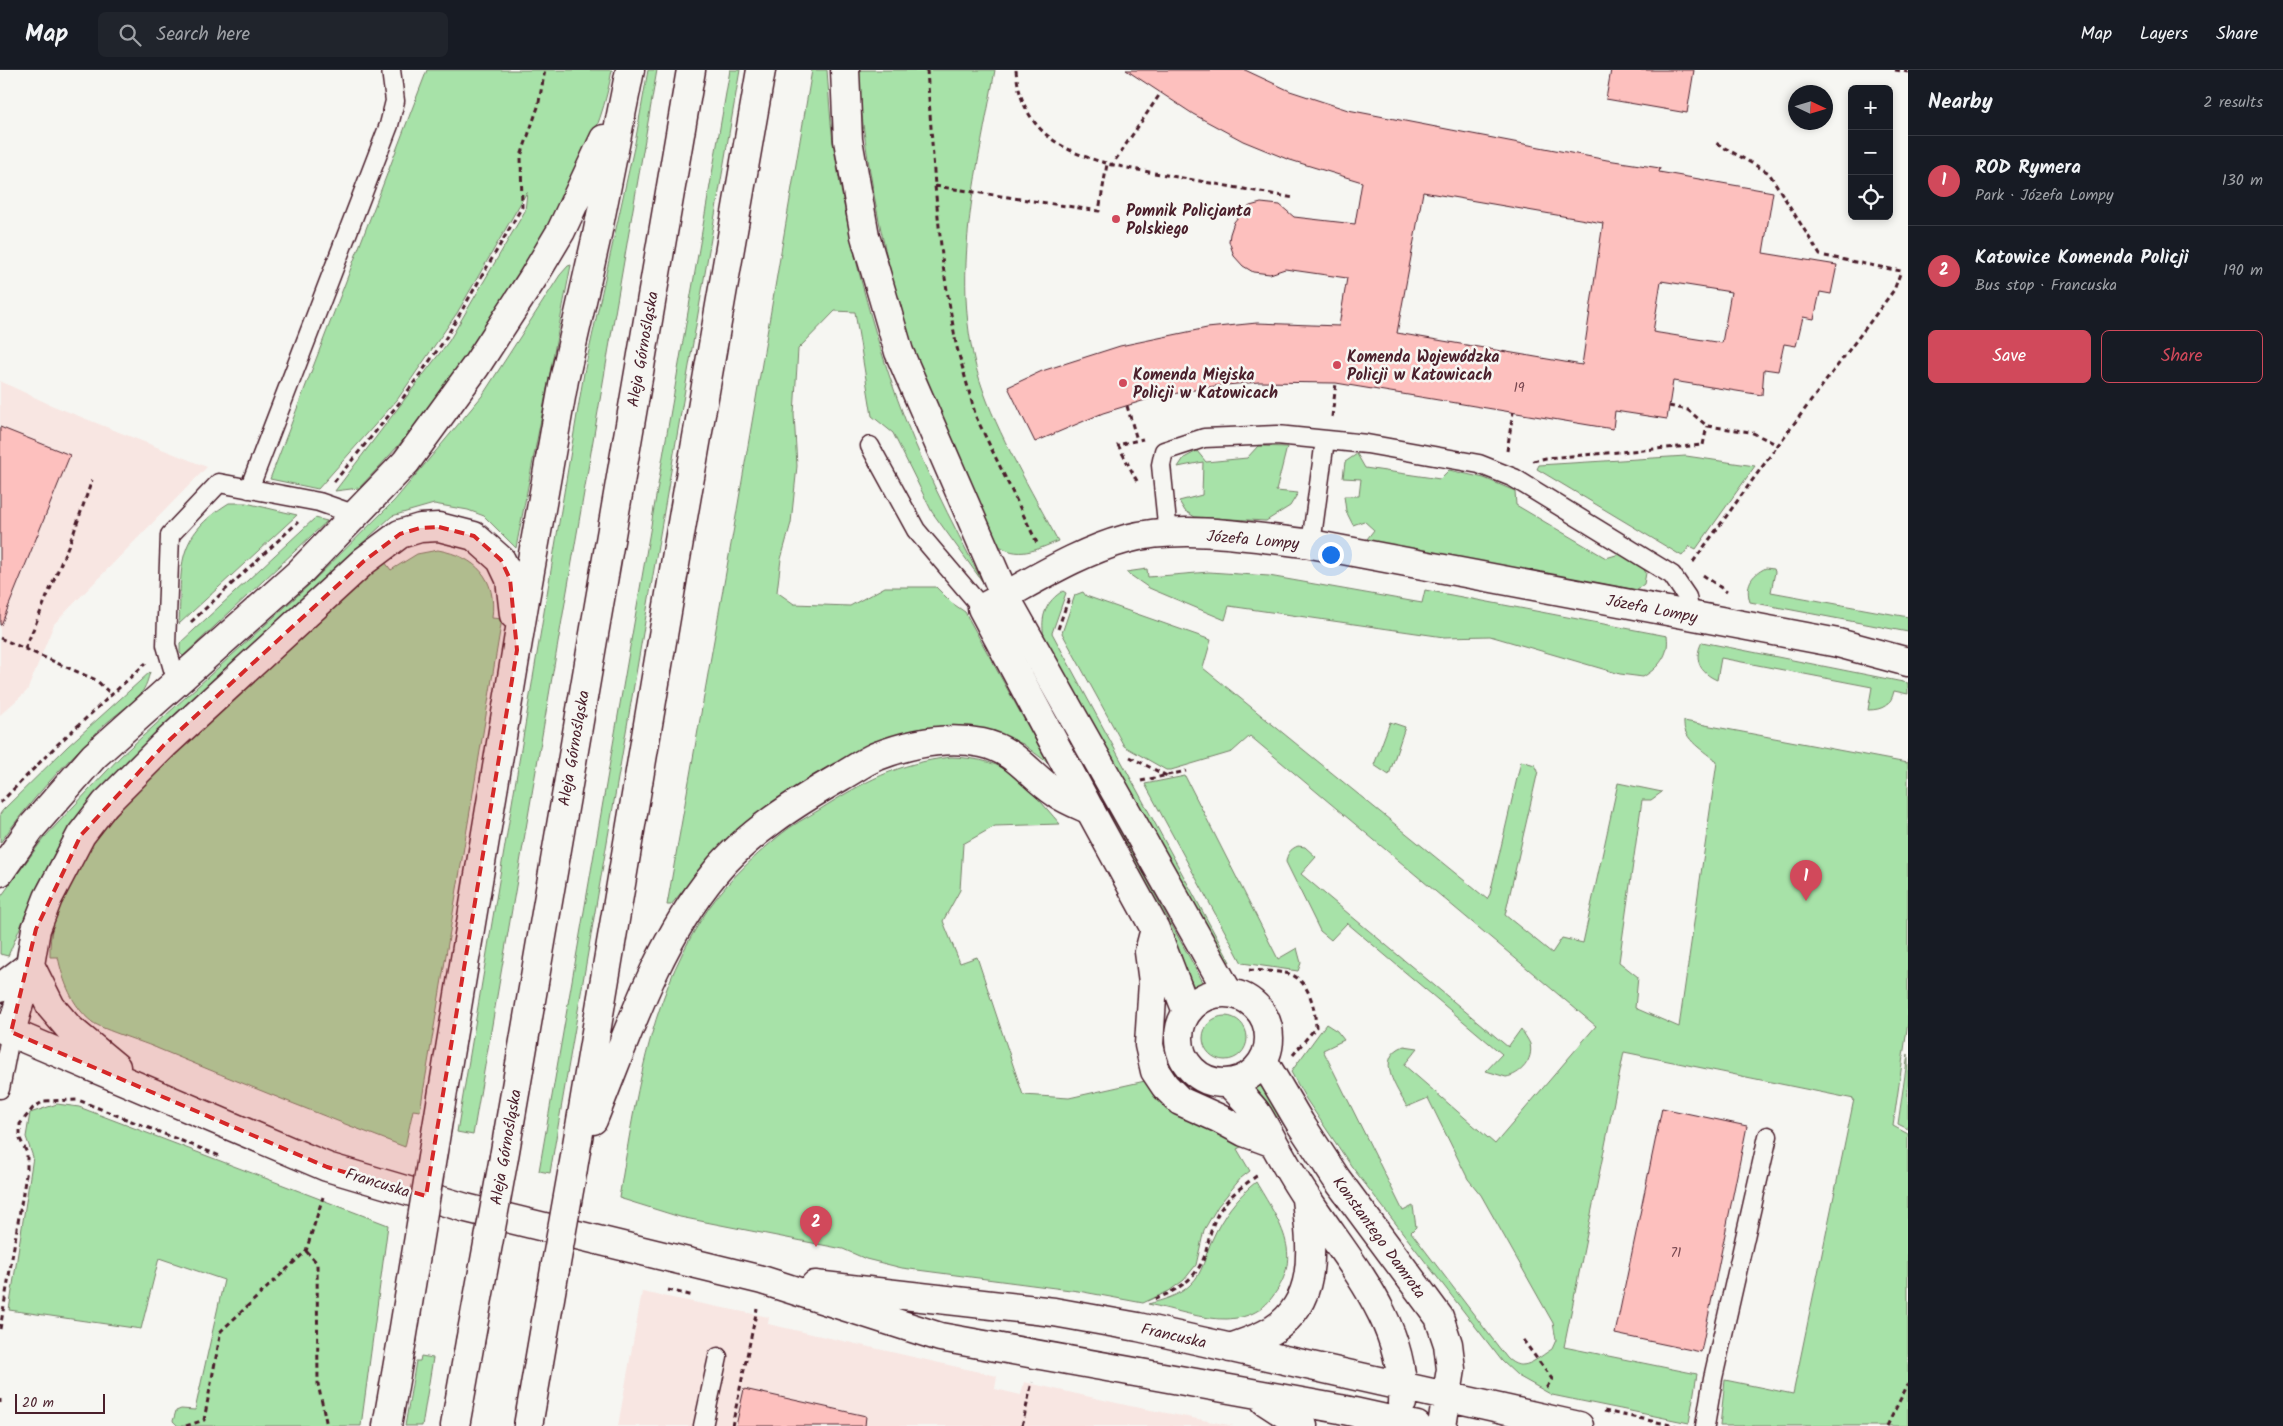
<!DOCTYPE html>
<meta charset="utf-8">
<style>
body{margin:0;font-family:Kalam,sans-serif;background:#20242c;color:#f1f3f6}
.controls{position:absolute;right:15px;top:15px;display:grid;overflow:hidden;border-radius:8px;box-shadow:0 2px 8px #0003}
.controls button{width:45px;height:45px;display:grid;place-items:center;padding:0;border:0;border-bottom:1px solid #363941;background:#171b24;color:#f1f3f6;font:25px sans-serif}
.compass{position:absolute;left:1788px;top:15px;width:45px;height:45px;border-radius:50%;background:#171b24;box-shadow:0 2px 8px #0003;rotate:94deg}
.scale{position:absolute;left:15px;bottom:12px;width:90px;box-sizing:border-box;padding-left:5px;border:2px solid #4a1f2b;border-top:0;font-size:14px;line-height:18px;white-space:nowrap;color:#4a1f2b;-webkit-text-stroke:4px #f6f6f2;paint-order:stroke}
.you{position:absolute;left:1330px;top:484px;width:18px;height:18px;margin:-12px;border:4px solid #fff;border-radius:50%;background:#1a73e8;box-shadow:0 0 0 8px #1a73e833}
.badge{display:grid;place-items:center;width:32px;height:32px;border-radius:50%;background:#d1495b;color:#fff;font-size:16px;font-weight:700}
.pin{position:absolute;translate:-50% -41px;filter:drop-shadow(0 1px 2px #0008)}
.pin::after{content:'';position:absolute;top:26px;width:18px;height:15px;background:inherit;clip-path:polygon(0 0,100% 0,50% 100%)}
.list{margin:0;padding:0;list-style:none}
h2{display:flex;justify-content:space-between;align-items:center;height:65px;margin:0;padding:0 20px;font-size:21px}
h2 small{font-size:16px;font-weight:400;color:#9ea1a6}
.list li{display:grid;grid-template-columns:32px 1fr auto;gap:15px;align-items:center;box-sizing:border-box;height:90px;padding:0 20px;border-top:1px solid #363941}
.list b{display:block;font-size:19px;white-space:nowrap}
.list p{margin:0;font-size:16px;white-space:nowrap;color:#9ea1a6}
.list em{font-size:16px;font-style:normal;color:#9ea1a6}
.actions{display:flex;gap:10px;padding:15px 20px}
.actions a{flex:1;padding:11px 0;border:1px solid #d1495b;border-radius:8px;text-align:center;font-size:18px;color:#d1495b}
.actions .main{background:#d1495b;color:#fff}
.icon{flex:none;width:28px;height:28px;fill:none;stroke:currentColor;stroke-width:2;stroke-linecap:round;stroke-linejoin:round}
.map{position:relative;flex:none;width:1908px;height:1356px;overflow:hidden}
header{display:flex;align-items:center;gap:30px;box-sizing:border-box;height:70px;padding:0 25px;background:#171b24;border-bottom:1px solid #363941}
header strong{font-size:24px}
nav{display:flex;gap:28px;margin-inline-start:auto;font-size:18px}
.search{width:350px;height:45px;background:#20242c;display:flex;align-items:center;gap:12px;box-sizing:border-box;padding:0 18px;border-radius:8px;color:#9ea1a6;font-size:19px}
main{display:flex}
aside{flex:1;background:#171b24}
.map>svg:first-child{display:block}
.built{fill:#f8e6e2}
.green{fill:#a7e2a8;stroke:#78806a}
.building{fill:#fdc0be;stroke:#4a1f2b;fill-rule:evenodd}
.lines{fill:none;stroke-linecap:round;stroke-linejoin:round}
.service-casing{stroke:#4a1f2b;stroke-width:21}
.minor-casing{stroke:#4a1f2b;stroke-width:31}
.tertiary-casing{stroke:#4a1f2b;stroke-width:31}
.motorway-casing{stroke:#4a1f2b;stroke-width:31}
.path{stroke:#4a1f2b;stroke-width:3;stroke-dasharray:5 4;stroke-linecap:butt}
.service{stroke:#f6f6f2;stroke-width:18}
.minor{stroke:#f6f6f2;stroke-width:28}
.tertiary{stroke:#f6f6f2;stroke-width:28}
.motorway{stroke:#f6f6f2;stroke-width:28}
.tertiary-bridge-casing{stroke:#4a1f2b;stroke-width:31;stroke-linecap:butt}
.motorway-bridge-casing{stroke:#4a1f2b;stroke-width:31;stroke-linecap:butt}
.tertiary-bridge{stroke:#f6f6f2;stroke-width:28}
.motorway-bridge{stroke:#f6f6f2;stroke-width:28}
.marked{fill:#d62828;fill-opacity:0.2;stroke:#d62828;stroke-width:4;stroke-dasharray:10 6;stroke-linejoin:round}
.poi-dot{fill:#d1495b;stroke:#f6f6f2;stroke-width:2}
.labels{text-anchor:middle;stroke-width:5;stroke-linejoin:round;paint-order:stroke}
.number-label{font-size:14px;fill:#774750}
.poi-label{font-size:16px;font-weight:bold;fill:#4a1f2b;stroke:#f6f6f2;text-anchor:start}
.street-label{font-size:16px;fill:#4a1f2b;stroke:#f6f6f2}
</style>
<header>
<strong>Map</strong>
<div class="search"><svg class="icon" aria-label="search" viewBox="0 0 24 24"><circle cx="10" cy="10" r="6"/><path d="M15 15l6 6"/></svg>Search here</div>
<nav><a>Map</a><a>Layers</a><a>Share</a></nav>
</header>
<main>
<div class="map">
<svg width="1908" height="1356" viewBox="0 0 1908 1356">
<rect width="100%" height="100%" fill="#f6f6f2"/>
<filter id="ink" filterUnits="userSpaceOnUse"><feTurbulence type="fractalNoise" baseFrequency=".02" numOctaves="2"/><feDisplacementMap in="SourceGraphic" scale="10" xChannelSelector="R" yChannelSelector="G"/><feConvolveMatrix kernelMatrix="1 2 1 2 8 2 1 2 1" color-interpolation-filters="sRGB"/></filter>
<g filter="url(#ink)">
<path class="built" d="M 0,311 L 51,335 L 207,397 L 54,554 L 27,621 L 0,645 Z
M 642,1222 L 769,1247 L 768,1254 L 997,1306 L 995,1319 L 1021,1325 L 1024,1312 L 1130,1336 L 1234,1356 L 618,1356 Z"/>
<path class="green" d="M 427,0 L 612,0 C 601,65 569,121 536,177 C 522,201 509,226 494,249 C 455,309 409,367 359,418 L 335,421 L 449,271 L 525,141 L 527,122 L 457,243 L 397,330 L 318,419 L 270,409 Z
M 648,0 L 657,0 L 473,1065 L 457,1062 L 584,303 L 635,73 Z
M 730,0 L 740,0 L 550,1103 L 539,1101 Z
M 812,0 L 827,0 C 829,24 830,48 833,72 C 846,158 867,243 896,325 C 919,390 951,450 982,511 L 932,442 L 893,363 L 872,346 L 855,242 L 835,241 L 798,279 L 794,344 L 797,396 L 791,453 L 781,489 L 777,522 L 794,534 L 850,536 L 885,517 L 936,517 L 952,533 L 965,542 L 1048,693 L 1023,674 L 994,662 L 969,658 L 940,656 L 875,671 L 805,710 L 743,755 L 715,781 L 671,835 L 667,835 L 736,446 Z
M 857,0 L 995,0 C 977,101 948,210 980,311 C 997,364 1032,421 1058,471 C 1036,480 1017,490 997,474 C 973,421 946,369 925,315 C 888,214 867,107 857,0 Z
M 571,195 L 516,478 L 484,446 L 468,440 L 434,434 L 392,446 L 169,650 L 91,728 L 67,761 L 39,813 L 8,886 L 0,884 L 0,828 L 43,769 L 121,686 L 308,516 L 394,431 L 482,326 L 560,205 L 568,196 Z
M 1258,376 L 1287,377 L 1276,421 L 1298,423 L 1290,436 L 1266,451 L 1195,447 L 1185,441 L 1179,431 L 1202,425 L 1203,392 L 1178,397 L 1184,388 L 1197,381 L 1206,392 L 1247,388 Z
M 1357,384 L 1365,398 L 1440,409 L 1449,400 L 1484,408 L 1515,421 L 1516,435 L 1606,488 L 1623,483 L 1642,496 L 1646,503 L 1644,514 L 1636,520 L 1384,474 L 1367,469 L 1374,460 L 1364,451 L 1353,455 L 1346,441 L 1344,426 L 1359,426 L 1361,409 L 1343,408 L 1345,392 Z
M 1686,386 L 1755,396 L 1696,479 L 1690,476 L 1682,486 L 1537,399 L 1539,395 Z
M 229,433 L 246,433 L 297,445 L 179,554 C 182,496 174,467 229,433 Z
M 315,448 L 327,451 L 183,586 L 180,583 L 180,573 Z
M 438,480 C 476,487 497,508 492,548 L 502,549 L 420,1041 L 413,1040 L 405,1077 C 323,1046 241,1013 159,979 C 144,972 103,960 92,952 C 72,936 63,911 58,887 L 50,887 C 46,792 164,695 228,635 C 280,586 332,539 385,492 L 391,500 L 417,484 Z
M 1766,498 L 1774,499 L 1775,502 L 1771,522 L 1908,547 L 1908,562 L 1750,532 C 1745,515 1751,505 1766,498 Z
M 1147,499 L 1148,507 L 1209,502 L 1269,506 L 1422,533 L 1425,520 L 1667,566 C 1670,585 1658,598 1643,607 L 1620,604 L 1490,566 L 1444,567 L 1229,536 L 1225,550 L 1149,518 L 1126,502 Z
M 1063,521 L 1066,523 L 1052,563 L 1230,892 L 1221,890 L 1215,880 L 1044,566 C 1040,547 1046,531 1063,521 Z
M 1083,522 L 1086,526 L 1211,570 L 1203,598 L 1487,829 L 1490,824 L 1521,691 L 1535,695 L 1538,701 L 1505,845 L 1552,883 L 1562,868 L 1583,873 L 1618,713 L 1662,722 L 1651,730 L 1642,730 L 1619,892 L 1638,907 L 1635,938 L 1679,957 L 1717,692 C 1705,681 1682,670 1684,651 L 1907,693 L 1908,689 L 1908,952 L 1893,1056 L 1908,1064 L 1908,1356 L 1720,1356 L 1725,1310 L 1793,1324 L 1854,1029 L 1624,982 L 1564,1277 L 1697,1304 L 1689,1353 L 1552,1325 L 1518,1306 L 1502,1291 L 1352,1097 L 1306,1029 L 1291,1002 L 1326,954 L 1337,961 L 1344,970 L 1323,980 L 1403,1141 L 1413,1136 L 1416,1157 L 1411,1162 L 1507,1288 C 1523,1304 1536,1289 1552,1279 L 1556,1270 L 1553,1253 L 1481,1125 L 1468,1109 L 1428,1028 L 1407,1037 C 1397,1018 1374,988 1404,976 L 1418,978 L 1404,995 L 1495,1074 L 1596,956 L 1250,666 L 1232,682 L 1171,700 L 1166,700 L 1124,676 L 1062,563 L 1075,525 Z
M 1014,567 L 1203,912 L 1194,917 L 1173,873 L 1010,568 Z
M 1702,572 L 1908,613 L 1908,624 L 1894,621 C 1891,635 1883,640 1868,640 L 1872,617 L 1721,588 L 1717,610 C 1700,603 1693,589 1702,572 Z
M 150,602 C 148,609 146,617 141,623 C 130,636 113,646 101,658 C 65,693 29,732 0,773 L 0,744 L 3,740 L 68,676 Z
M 1390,652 L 1405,657 L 1389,705 L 1374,695 Z
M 951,687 C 1012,689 1022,711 1060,754 L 995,756 L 963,774 L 960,820 L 943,851 L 960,893 L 977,887 L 1023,1025 L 1069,1028 L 1145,1011 L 1162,1032 L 1175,1043 L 1193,1053 L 1214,1058 L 1243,1076 L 1237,1079 L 1250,1101 L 1241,1108 L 1218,1136 L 1204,1160 L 1196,1195 L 1184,1210 L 1169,1221 L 1143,1233 L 1078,1221 L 902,1198 L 866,1189 L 843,1179 L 680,1147 L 619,1128 C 635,1033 648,934 701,850 C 721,817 751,789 780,765 C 792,755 806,748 819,740 C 863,712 898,693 951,687 Z
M 1185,706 L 1278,889 L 1297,878 L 1301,893 L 1298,901 L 1242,893 L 1145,714 Z
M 1298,776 L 1305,777 L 1316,787 L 1301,804 L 1508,977 L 1521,959 C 1524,964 1528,969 1530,974 C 1534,990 1520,1005 1506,1007 L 1486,1001 L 1502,984 L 1347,853 L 1331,870 L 1320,861 L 1286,792 C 1287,784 1290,779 1298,776 Z
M1203 968a22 22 0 1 1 44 0a22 22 0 1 1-44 0Z
M 1908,984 L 1908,1059 L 1898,1054 Z
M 1264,1013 L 1282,1044 L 1276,1048 L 1253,1020 Z
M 57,1034 L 79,1037 L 388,1155 L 361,1356 L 178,1356 L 173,1351 L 176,1341 L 181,1339 L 195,1340 L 224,1210 L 159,1188 L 141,1259 L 9,1240 L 33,1087 L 26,1067 L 30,1043 Z
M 1256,1112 C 1278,1150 1305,1184 1273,1226 C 1262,1242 1246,1248 1227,1249 C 1204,1250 1172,1239 1148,1234 C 1163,1230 1179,1226 1190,1215 C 1205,1201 1204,1186 1212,1170 C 1222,1147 1237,1127 1256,1112 Z
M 421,1286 L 433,1288 L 422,1356 L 405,1356 L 416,1291 L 420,1291 Z"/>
<path class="building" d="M 1126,0 L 1245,0 L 1290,21 L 1348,40 L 1607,90 L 1660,98 L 1659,102 L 1773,122 L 1763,183 L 1837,195 L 1831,224 L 1820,222 L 1814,249 L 1803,247 L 1796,276 L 1784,274 L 1778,301 L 1764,299 L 1762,325 L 1673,311 L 1667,349 L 1615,341 L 1613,359 L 1336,313 L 1259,312 L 1215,316 L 1152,328 L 1103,343 L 1035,372 L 1008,317 L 1042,301 L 1120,276 L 1207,258 L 1257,253 L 1339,256 L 1347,208 L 1285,199 L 1270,204 L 1253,202 L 1243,196 L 1234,186 L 1229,171 L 1230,164 L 1234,152 L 1242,142 L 1250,136 L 1261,133 L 1280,135 L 1294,147 L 1355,154 L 1362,112 L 1287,89 L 1243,71 L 1193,44 ZM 1423,122 L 1603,153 L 1582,295 L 1397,263 ZM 1661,211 L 1731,222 L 1722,273 L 1653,262 Z
M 1611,0 L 1694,0 L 1687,43 L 1606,29 Z
M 0,357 L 70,385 L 1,555 L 0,555 Z
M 1662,1038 L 1747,1056 L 1701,1282 L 1615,1264 Z
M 744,1319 L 866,1346 L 865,1356 L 736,1356 Z"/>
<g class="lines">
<g class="service-casing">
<path id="service" d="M 870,376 L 916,460 L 982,538
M 249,419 L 389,55 L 395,31 L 391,0
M 1168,463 L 1161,395 L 1164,381 L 1204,368 L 1277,365 L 1367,374 L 1479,394 L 1514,408 L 1672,505 L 1687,527 L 1690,545
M 1311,474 L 1325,370
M 177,613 L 166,575 L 170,465 L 219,413 L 319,432 L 356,445
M 0,1019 L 11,962
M 703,1356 L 718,1287
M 1705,1356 L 1713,1308 L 1768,1066"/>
</g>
<g class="minor-casing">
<path id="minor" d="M 1090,740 L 982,538 C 1029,514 1075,483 1126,469 C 1182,454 1254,467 1311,474 L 1838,573 L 1908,592"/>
</g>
<g class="tertiary-casing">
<path id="tertiary" d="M 1005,526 L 1228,922
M 1090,740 L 1155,859 L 1187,942
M 0,802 L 31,758 L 94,686 L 300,502 L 406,392 L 476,296 L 533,208 L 561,161 L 604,69
M 1155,859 L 1149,882 L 1153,912 L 1149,975 L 1155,1001 L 1165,1016 L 1180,1031 L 1218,1048 L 1244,1062 L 1271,1072
M 0,918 L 30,895
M1179 968a45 45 0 1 1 90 0a45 45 0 1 1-90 0Z
M 0,958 L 327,1097 L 466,1138 L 762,1210 L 940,1267 L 1340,1339 L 1417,1356
M 11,962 L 30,895
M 1264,992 L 1300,1053 L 1336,1108 L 1439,1247 L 1448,1274 L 1451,1299 L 1442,1356
M 116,997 L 69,958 L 51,937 L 30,895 L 36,859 L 48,828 L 81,765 L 105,734 L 164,675 L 364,491 L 400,464 L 420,458 L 439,457 L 474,466 L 501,490 L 510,509 L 514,545
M 1230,1014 C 1239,1024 1251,1034 1258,1045 C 1274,1072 1288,1101 1306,1127 C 1346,1189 1407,1253 1402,1333
M 437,1057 L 525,529 L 564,310 L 597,165 L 630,0
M 815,1215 L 1054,1242 L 1138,1257 L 1579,1356
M 1230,1278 C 1245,1273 1260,1268 1273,1260 C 1320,1230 1311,1176 1306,1129
M 1265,1331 L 1303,1356
M 387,1356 L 402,1270"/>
</g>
<g class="motorway-casing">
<path id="motorway" d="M 845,0 L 848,70 L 865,166 L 899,282 L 1005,526
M 593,1050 C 627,966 656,875 714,804 C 747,763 797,732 842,706 C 853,700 864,692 875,687 C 908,674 947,666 982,673 C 1016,680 1030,706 1056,723 C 1066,730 1079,735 1090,740
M 504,1087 L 691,0
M 573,1098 L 681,459 L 761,0
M 455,1356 L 470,1272
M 528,1356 L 555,1199"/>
</g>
<path class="path" d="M 927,0 L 935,116 L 943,196 L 956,274 L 976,347 L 1038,475
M 1016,0 C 1023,88 1108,94 1177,107 C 1216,114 1255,121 1294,128
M 1895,0 L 1908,2
M 935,116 L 1099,141 L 1107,94 L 1112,95 L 1160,24
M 1127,336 L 1137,370
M 1669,336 L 1688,340 L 1707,356 L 1751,362 L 1778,375 L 1894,220 L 1901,201 L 1820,185 L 1769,103 L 1716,73
M 1332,347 L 1336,313
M 1507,381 L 1513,342
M 1533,391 L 1546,388 L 1703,375 L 1707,356
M 1137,411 L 1118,375 L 1143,369
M 334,412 L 400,332 L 444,271 L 522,137 L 521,86 L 538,37 L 545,0
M 1693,492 L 1778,375
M 1703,505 L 1727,522
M 191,552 L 298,452
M 1058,559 L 1070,525
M 0,568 L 96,610 L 112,625
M 25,579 L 74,462 L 92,410
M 1130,687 L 1167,706
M 1141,711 L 1186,701
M 0,733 L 58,674 L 146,593
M 1249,900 C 1260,901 1282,901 1292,905 C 1310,913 1315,939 1316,957 L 1293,985
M 306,1181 L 317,1193 L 318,1314 L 327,1356
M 668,1220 L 694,1226
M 1155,1229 C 1177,1221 1197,1208 1205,1185 C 1209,1170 1211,1155 1219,1142 C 1228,1126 1244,1115 1258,1105
M 0,1259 L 27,1099 L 27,1083 L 20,1069 L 20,1054 L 33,1038 L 44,1031 L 78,1030 L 220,1086
M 1523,1270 L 1552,1309 L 1545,1320
M 0,1329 L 0,1333
M 1604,1341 L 1676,1356
M 186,1356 L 204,1350 L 221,1261 L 306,1181 L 323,1127
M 732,1356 L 757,1239
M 1022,1356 L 1032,1312
M 1887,1356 L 1908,1314"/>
<use href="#service" class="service"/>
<use href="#minor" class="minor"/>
<use href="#tertiary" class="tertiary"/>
<use href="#motorway" class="motorway"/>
<g class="tertiary-bridge-casing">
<path id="tertiary-bridge" d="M 402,1270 L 437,1057"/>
</g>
<g class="motorway-bridge-casing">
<path id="motorway-bridge" d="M 555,1199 L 573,1098
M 470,1272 L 504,1087"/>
</g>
<use href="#tertiary-bridge" class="tertiary-bridge"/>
<use href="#motorway-bridge" class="motorway-bridge"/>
</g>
</g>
<path class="marked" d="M 439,457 L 474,466 L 501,490 L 510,509 L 517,580 L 426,1126 L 327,1097 L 11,962 L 36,859 L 81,765 L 164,675 L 364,491 L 400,464 L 420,458 Z"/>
<g class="poi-dot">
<circle cx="1116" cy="149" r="5"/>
<circle cx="1337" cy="295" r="5"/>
<circle cx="1123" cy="313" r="5"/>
</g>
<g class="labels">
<g class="number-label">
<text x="1519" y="322">19</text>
<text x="1676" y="1187">71</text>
</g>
<g class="poi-label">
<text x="1126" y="146">Pomnik Policjanta<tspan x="1126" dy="18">Polskiego</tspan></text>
<text x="1347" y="292">Komenda Wojewódzka<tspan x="1347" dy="18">Policji w Katowicach</tspan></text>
<text x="1133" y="310">Komenda Miejska<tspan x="1133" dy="18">Policji w Katowicach</tspan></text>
</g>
<g class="street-label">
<text transform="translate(642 279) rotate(-80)" y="6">Aleja Górnośląska</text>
<text transform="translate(1253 469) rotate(5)" y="6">Józefa Lompy</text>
<text transform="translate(1652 538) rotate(11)" y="6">Józefa Lompy</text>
<text transform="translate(573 678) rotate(-80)" y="6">Aleja Górnośląska</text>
<text transform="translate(505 1077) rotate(-80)" y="6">Aleja Górnośląska</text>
<text transform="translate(378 1112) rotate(17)" y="6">Francuska</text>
<text transform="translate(1380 1167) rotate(54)" y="6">Konstantego Damrota</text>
<text transform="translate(1174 1265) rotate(13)" y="6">Francuska</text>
</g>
</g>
</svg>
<div class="controls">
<button>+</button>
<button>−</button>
<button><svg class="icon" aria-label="locate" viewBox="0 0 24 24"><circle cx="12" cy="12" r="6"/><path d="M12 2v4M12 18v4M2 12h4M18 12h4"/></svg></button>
</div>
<svg class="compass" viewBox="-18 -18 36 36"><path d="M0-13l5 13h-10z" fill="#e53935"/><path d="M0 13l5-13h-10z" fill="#9ea1a6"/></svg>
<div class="scale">20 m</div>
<div class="you"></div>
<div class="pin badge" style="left:1806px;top:831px">1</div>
<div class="pin badge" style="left:816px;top:1177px">2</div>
</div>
<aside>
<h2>Nearby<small>2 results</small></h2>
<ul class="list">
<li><span class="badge">1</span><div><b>ROD Rymera</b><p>Park · Józefa Lompy</p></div><em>130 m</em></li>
<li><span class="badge">2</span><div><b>Katowice Komenda Policji</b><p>Bus stop · Francuska</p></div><em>190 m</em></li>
</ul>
<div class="actions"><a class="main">Save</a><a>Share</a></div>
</aside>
</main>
